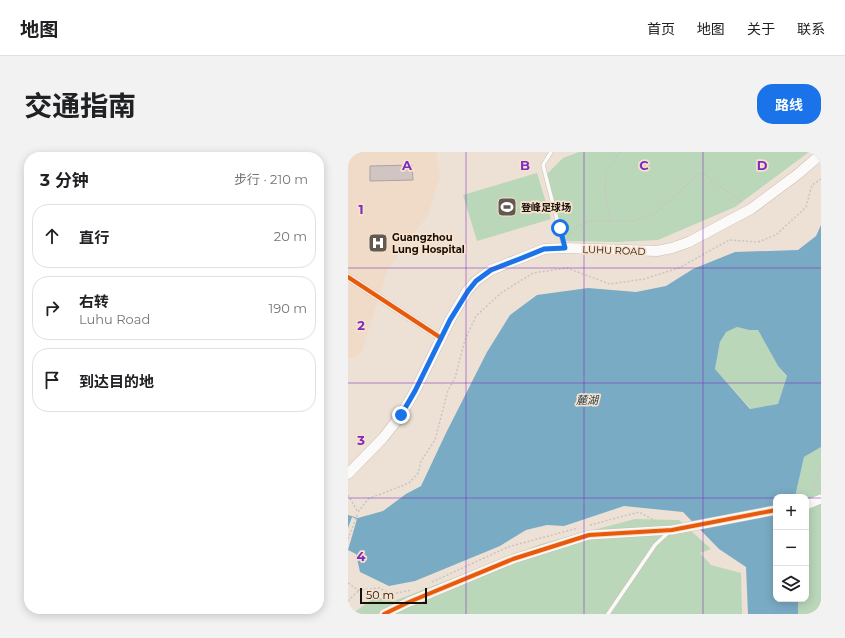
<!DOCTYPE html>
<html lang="zh">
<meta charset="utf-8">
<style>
body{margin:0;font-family:Montserrat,"Noto Sans SC",sans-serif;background:#f2f2f2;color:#202124}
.controls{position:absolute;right:12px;bottom:12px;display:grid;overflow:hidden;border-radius:8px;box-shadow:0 2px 10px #0003}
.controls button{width:36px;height:36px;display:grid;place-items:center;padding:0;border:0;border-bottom:1px solid #e0e0e0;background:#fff;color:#202124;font:20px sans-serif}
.scale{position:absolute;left:12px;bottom:10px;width:67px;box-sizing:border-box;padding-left:4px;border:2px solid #171009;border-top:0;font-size:11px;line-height:14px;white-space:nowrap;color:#171009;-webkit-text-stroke:3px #f7e1cc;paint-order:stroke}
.stop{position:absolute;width:12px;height:12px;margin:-9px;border:3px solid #1a73e8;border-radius:50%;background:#fff}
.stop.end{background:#1a73e8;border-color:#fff;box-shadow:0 1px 4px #0008}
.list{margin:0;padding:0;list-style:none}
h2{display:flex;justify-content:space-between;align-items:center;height:52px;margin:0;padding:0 16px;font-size:17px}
h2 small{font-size:13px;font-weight:400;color:#757577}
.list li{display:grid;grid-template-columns:26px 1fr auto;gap:12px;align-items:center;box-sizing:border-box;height:64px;margin:0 8px 8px;padding:0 8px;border:1px solid #e0e0e0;border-radius:16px}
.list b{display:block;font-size:15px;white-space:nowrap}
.list p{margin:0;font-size:13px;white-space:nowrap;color:#757577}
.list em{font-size:13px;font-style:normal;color:#757577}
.icon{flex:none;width:22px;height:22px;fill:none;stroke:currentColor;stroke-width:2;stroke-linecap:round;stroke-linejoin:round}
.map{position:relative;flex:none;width:473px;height:462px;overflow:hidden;border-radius:16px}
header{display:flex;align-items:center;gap:24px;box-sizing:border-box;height:56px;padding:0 20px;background:#fff;border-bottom:1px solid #e0e0e0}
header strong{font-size:19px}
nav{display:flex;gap:22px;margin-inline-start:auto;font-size:14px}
.intro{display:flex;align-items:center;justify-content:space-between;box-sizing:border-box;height:96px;padding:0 24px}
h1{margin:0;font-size:28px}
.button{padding:10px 18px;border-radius:16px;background:#1a73e8;color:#fff;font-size:14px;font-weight:700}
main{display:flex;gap:24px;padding:0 24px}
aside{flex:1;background:#fff;border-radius:16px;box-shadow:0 2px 10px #0003}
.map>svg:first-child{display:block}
.built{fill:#f0dbc8}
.green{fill:#bad7ba}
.water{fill:#7aabc4;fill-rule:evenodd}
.building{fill:#d0c5c3;stroke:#aca2a0}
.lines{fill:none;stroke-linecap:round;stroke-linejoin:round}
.service-casing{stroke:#c8bfb6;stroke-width:4.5}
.minor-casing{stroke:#c8bfb6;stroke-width:8}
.tertiary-casing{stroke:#c8bfb6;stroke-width:10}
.secondary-casing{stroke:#c8bfb6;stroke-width:11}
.path{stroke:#cac4c1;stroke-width:1.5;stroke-dasharray:2 2;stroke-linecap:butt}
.service{stroke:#fcfaf9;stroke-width:3.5}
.minor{stroke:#fcfaf9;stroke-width:7}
.tertiary{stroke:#fcfaf9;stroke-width:9}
.secondary{stroke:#fcfaf9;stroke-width:10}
.cycleway-casing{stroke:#f7e1cc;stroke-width:6}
.cycleway{stroke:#e8590c;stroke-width:4}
.route{stroke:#1a73e8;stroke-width:5}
.grid{fill:none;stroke:#7b2cbf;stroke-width:1;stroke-opacity:0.55}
.labels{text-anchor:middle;stroke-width:3.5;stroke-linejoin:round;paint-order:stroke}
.poi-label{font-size:10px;font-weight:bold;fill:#171009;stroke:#f7e1cc;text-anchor:start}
.street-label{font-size:10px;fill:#171009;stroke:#f7e1cc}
.water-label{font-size:11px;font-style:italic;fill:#1a3b4e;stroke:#f7e1cc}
.grid-label{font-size:13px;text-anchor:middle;font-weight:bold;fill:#7b2cbf;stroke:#f7e1cc;stroke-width:3.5;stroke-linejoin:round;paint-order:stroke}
</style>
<header>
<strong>地图</strong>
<nav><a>首页</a><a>地图</a><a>关于</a><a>联系</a></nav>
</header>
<div class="intro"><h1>交通指南</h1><a class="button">路线</a></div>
<main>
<aside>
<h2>3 分钟<small>步行 · 210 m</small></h2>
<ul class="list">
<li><svg class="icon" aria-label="ahead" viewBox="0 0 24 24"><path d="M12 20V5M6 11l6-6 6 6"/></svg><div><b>直行</b></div><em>20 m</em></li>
<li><svg class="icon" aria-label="right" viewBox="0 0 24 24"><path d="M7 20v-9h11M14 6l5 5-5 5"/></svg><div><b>右转</b><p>Luhu Road</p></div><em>190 m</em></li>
<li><svg class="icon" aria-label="arrive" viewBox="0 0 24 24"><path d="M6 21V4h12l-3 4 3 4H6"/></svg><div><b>到达目的地</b></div></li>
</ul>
</aside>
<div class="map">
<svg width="473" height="462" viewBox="0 0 473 462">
<rect width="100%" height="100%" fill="#ede1d6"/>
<path class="built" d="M 0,0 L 88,0 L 92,25 L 80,63 L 39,119 L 13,202 L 0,207 Z"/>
<path class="green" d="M 231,0 L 461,0 L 387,55 L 310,88 L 269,90 L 216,89 L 205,52 L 199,22 L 215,6 Z
M 189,21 L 203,67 L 129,89 L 115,43 Z
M 389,175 L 401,178 L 410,178 L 430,214 L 439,225 L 430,252 L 403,257 L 367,217 L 372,190 L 378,179 Z
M 473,295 L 473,462 L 450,462 L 450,447 L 458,447 L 458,345 L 447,345 L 456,305 Z
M 287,367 L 331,368 L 363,397 L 352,401 L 363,413 L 393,421 L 394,462 L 4,462 L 27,445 L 46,449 L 193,392 Z"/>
<path class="water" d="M 473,73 L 473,295 L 456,305 L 447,345 L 428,345 L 428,447 L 450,447 L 450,462 L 400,462 L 398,415 L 371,397 L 335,360 L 276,354 L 216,374 L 199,373 L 178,378 L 152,394 L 67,429 L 41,434 L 12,420 L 8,402 L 0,398 L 9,367 L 4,365 L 0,376 L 0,363 L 10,366 L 35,359 L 58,342 L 73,334 L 98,281 L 139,200 L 162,163 L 189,143 L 240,136 L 288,140 L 318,134 L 345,117 L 387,100 L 450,98 L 468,84 ZM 389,175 L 401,178 L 410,178 L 430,214 L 439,224 L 430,252 L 402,257 L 367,217 L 372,190 L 378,180 Z"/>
<path class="building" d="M 64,13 L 65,28 L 22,29 L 22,14 Z"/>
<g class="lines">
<g class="service-casing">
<path id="service" d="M 203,0 L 195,13 L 216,95
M 260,462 L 307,393 L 321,380"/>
</g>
<g class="minor-casing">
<path id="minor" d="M 0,125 L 93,186"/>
</g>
<g class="tertiary-casing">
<path id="tertiary" d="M 458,353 L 473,347
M 36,462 L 61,450 L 165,407 L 241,383 L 324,378 L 428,358"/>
</g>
<g class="secondary-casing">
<path id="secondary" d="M 0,322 L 35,286 L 53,263 L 67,239 L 102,168 L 119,139 L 128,129 L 143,118 L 196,97 L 217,96 L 309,99 L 324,96 L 341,90 L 403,57 L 450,22 L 473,2"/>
</g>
<path class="path" d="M 262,69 L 257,40 L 258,18 L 273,0
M 220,84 L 230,73 L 243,69 L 287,69 L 309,60 L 353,20 L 395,51
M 464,340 L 473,313
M 0,343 L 10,360 L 20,347 L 61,331 L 70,321 L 73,309 L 87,288 L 100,238 L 107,226 L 117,188 L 128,164 L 153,141 L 185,121 L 219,116 L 262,132 L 296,127 L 331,116 L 381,88 L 410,90 L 428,83 L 458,55 L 464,33 L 473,27
M 242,373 L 291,360 L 308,369
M 0,387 L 10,361
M 84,430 L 160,395 L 230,376
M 0,431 L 10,438 L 31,436 L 43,442 L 64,438
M 0,449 L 10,439"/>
<use href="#service" class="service"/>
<use href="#minor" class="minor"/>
<use href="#tertiary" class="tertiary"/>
<use href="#secondary" class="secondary"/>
<g class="cycleway-casing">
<path id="cycleway" d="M 0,125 L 93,186
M 36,462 L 61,450 L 165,407 L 241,383 L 324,378 L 428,358"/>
</g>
<use href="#cycleway" class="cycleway"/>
</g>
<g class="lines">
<path class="route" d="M 53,263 L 67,239 L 102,168 L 120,139 L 128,129 L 143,118 L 174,106 L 196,97 L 217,96 L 212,76"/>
</g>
<path class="grid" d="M 118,0 L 118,462M 236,0 L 236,462M 355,0 L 355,462M 0,116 L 473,116M 0,231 L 473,231M 0,346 L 428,346M 458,346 L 473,346"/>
<defs>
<g id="stadium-square" transform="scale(1)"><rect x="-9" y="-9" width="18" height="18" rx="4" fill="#625951" stroke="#f7e1cc"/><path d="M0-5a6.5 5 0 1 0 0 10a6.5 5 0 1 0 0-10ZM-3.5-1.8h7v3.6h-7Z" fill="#fff"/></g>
<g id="hospital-square" transform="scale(1)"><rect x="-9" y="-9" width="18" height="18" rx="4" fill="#625951" stroke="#f7e1cc"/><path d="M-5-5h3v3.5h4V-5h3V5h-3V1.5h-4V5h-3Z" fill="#fff"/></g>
</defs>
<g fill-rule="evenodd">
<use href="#stadium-square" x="159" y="55"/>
<use href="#hospital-square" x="30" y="91"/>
</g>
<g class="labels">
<g class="poi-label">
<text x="173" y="59">登峰足球场</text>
<text x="44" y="89">Guangzhou<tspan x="44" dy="12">Lung Hospital</tspan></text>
</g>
<g class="street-label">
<text transform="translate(266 98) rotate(2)" y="4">LUHU ROAD</text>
</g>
<g class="water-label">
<text x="239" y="252">麓湖</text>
</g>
</g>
<g class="grid-label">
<text x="59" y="18">A</text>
<text x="177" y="18">B</text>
<text x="296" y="18">C</text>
<text x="414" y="18">D</text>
<text x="13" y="62">1</text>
<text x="13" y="178">2</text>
<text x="13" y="293">3</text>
<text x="13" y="409">4</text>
</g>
</svg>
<div class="controls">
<button>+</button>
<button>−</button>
<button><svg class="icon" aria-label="layers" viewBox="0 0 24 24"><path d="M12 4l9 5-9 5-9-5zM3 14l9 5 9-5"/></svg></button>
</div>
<div class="scale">50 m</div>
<div class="stop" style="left:212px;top:76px"></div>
<div class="stop end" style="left:53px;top:263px"></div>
</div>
</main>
